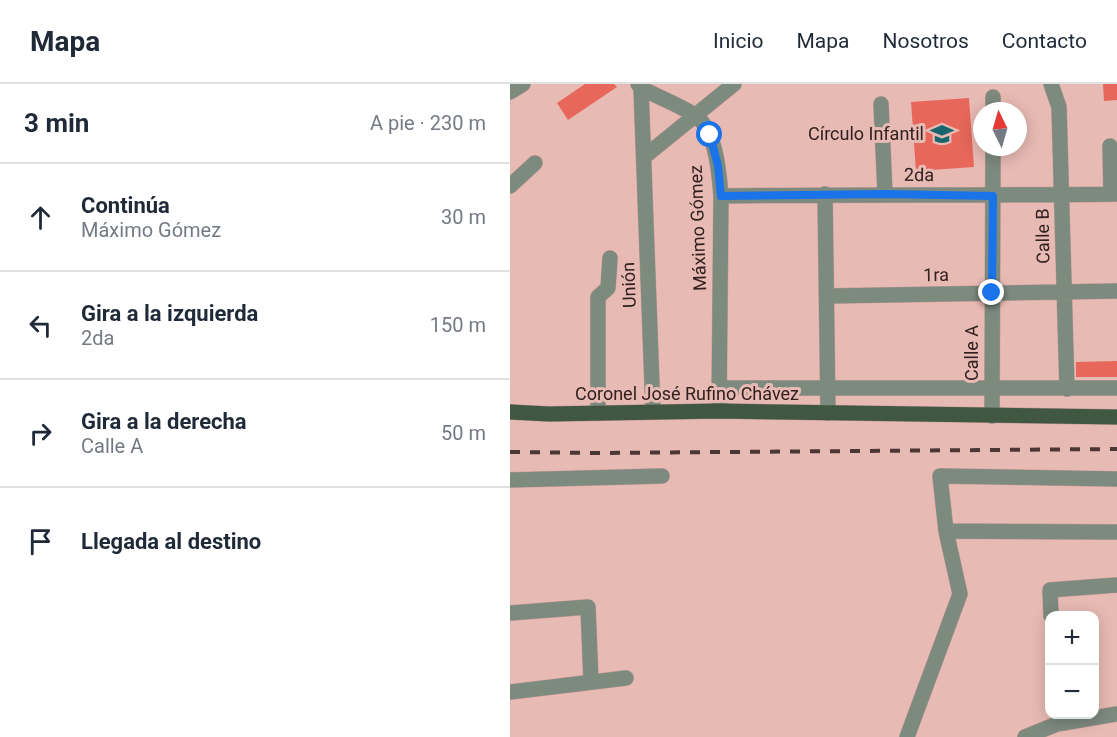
<!DOCTYPE html>
<html lang="es">
<meta charset="utf-8">
<style>
body{margin:0;font-family:Roboto,sans-serif;background:#f2f2f3;color:#1f2937}
.controls{position:absolute;right:18px;bottom:18px;display:grid;overflow:hidden;border-radius:12px;box-shadow:0 3px 15px #0003}
.controls button{width:54px;height:54px;display:grid;place-items:center;padding:0;border:0;border-bottom:2px solid #e0e1e3;background:#fff;color:#1f2937;font:30px sans-serif}
.compass{position:absolute;left:463px;top:18px;width:54px;height:54px;border-radius:50%;background:#fff;box-shadow:0 3px 15px #0003;rotate:355deg}
.stop{position:absolute;width:18px;height:18px;margin:-14px;border:4px solid #1a73e8;border-radius:50%;background:#fff}
.stop.end{background:#1a73e8;border-color:#fff;box-shadow:0 2px 6px #0008}
.list{margin:0;padding:0;list-style:none}
h2{display:flex;justify-content:space-between;align-items:center;height:78px;margin:0;padding:0 24px;font-size:26px}
h2 small{font-size:20px;font-weight:400;color:#747a83}
.list li{display:grid;grid-template-columns:39px 1fr auto;gap:18px;align-items:center;box-sizing:border-box;height:108px;padding:0 24px;border-top:2px solid #e0e1e3}
.list b{display:block;font-size:22px;white-space:nowrap}
.list p{margin:0;font-size:20px;white-space:nowrap;color:#747a83}
.list em{font-size:20px;font-style:normal;color:#747a83}
.icon{flex:none;width:33px;height:33px;fill:none;stroke:currentColor;stroke-width:2;stroke-linecap:round;stroke-linejoin:round}
.map{position:relative;flex:none;width:607px;height:653px;overflow:hidden}
header{display:flex;align-items:center;gap:36px;box-sizing:border-box;height:84px;padding:0 30px;background:#fff;border-bottom:2px solid #e0e1e3}
header strong{font-size:28px}
nav{display:flex;gap:33px;margin-inline-start:auto;font-size:21px}
main{display:flex}
aside{flex:1;background:#fff}
.map>svg:first-child{display:block}
.building{fill:#e7675b}
.lines{fill:none;stroke-linecap:round;stroke-linejoin:round}
.minor-casing{stroke:#c39b96;stroke-width:16}
.major-casing{stroke:#c39b96;stroke-width:16}
.minor{stroke:#7d8a7e;stroke-width:15}
.major{stroke:#405842;stroke-width:15}
.rail{stroke:#4d3735;stroke-width:4;stroke-dasharray:10 10;stroke-linecap:butt}
.route{stroke:#1a73e8;stroke-width:8}
.labels{text-anchor:middle;stroke-width:6;stroke-linejoin:round;paint-order:stroke}
.poi-label{font-size:18px;fill:#31201e;stroke:#e8bab4;text-anchor:end}
.street-label{font-size:18px;fill:#31201e;stroke:#e8bab4}
</style>
<header>
<strong>Mapa</strong>
<nav><a>Inicio</a><a>Mapa</a><a>Nosotros</a><a>Contacto</a></nav>
</header>
<main>
<aside>
<h2>3 min<small>A pie · 230 m</small></h2>
<ul class="list">
<li><svg class="icon" aria-label="ahead" viewBox="0 0 24 24"><path d="M12 20V5M6 11l6-6 6 6"/></svg><div><b>Continúa</b><p>Máximo Gómez</p></div><em>30 m</em></li>
<li><svg class="icon" aria-label="left" viewBox="0 0 24 24"><path d="M17 20v-9H6M10 6l-5 5 5 5"/></svg><div><b>Gira a la izquierda</b><p>2da</p></div><em>150 m</em></li>
<li><svg class="icon" aria-label="right" viewBox="0 0 24 24"><path d="M7 20v-9h11M14 6l5 5-5 5"/></svg><div><b>Gira a la derecha</b><p>Calle A</p></div><em>50 m</em></li>
<li><svg class="icon" aria-label="arrive" viewBox="0 0 24 24"><path d="M6 21V4h12l-3 4 3 4H6"/></svg><div><b>Llegada al destino</b></div></li>
</ul>
</aside>
<div class="map">
<svg width="607" height="653" viewBox="0 0 607 653">
<rect width="100%" height="100%" fill="#e8bab4"/>
<path class="building" d="M 75,0 L 104,0 L 107,3 L 58,36 L 47,19 Z
M 593,0 L 607,0 L 607,16 L 594,17 Z
M 459,14 L 464,83 L 406,87 L 401,18 Z
M 607,277 L 607,293 L 566,293 L 566,278 Z"/>
<g class="lines">
<g class="minor-casing">
<path id="minor" d="M 128,0 L 131,4 C 148,13 167,20 183,30 C 206,44 209,87 211,112 L 209,327
M 541,0 L 549,23 L 557,305
M 131,4 L 143,328
M 0,8 L 13,0
M 371,20 L 375,110
M 483,27 L 483,13
M 600,62 L 601,110
M 134,73 L 224,0
M 0,102 L 25,79
M 315,110 L 318,329
M 211,112 C 343,110 475,112 607,110
M 318,212 L 607,207
M 210,304 L 607,304
M 88,329 L 88,213 L 98,204 L 100,174
M 482,332 L 483,63
M 0,396 L 152,392
M 436,447 L 607,448
M 0,529 L 78,523 L 81,598
M 541,532 L 540,506 L 607,501
M 0,608 L 116,594
M 397,653 L 450,510 L 436,447 L 430,392 L 607,395
M 515,653 L 547,640 L 607,630"/>
</g>
<g class="major-casing">
<path id="major" d="M 0,328 L 39,330 L 209,327 L 607,333"/>
</g>
<use href="#minor" class="minor"/>
<use href="#major" class="major"/>
<path class="rail" d="M 0,368 L 86,369 L 607,365"/>
</g>
<g class="lines">
<path class="route" d="M 200,51 L 208,82 L 211,112 L 375,110 L 483,112 L 482,209"/>
</g>
<defs>
<g id="school-bare" transform="scale(1.8)"><path d="M0-5L7-2L0 1L-7-2ZM-4 1L0 2.5L4 1V4Q0 6-4 4Z" fill="#18656e" stroke="#e8bab4" stroke-width="2.5" paint-order="stroke"/></g>
</defs>
<g fill-rule="evenodd">
<use href="#school-bare" x="432" y="50"/>
</g>
<g class="labels">
<g class="poi-label">
<text x="414" y="56">Círculo Infantil</text>
</g>
<g class="street-label">
<text transform="translate(409 91) rotate(1)" y="6">2da</text>
<text transform="translate(188 144) rotate(-92)" y="6">Máximo Gómez</text>
<text transform="translate(533 152) rotate(-91)" y="6">Calle B</text>
<text transform="translate(426 191) rotate(-1)" y="6">1ra</text>
<text transform="translate(119 201) rotate(-92)" y="6">Unión</text>
<text transform="translate(462 269) rotate(-90)" y="6">Calle A</text>
<text x="177" y="316">Coronel José Rufino Chávez</text>
</g>
</g>
</svg>
<div class="controls">
<button>+</button>
<button>−</button>
</div>
<svg class="compass" viewBox="-18 -18 36 36"><path d="M0-13l5 13h-10z" fill="#e53935"/><path d="M0 13l5-13h-10z" fill="#747a83"/></svg>
<div class="stop" style="left:200px;top:51px"></div>
<div class="stop end" style="left:482px;top:209px"></div>
</div>
</main>
